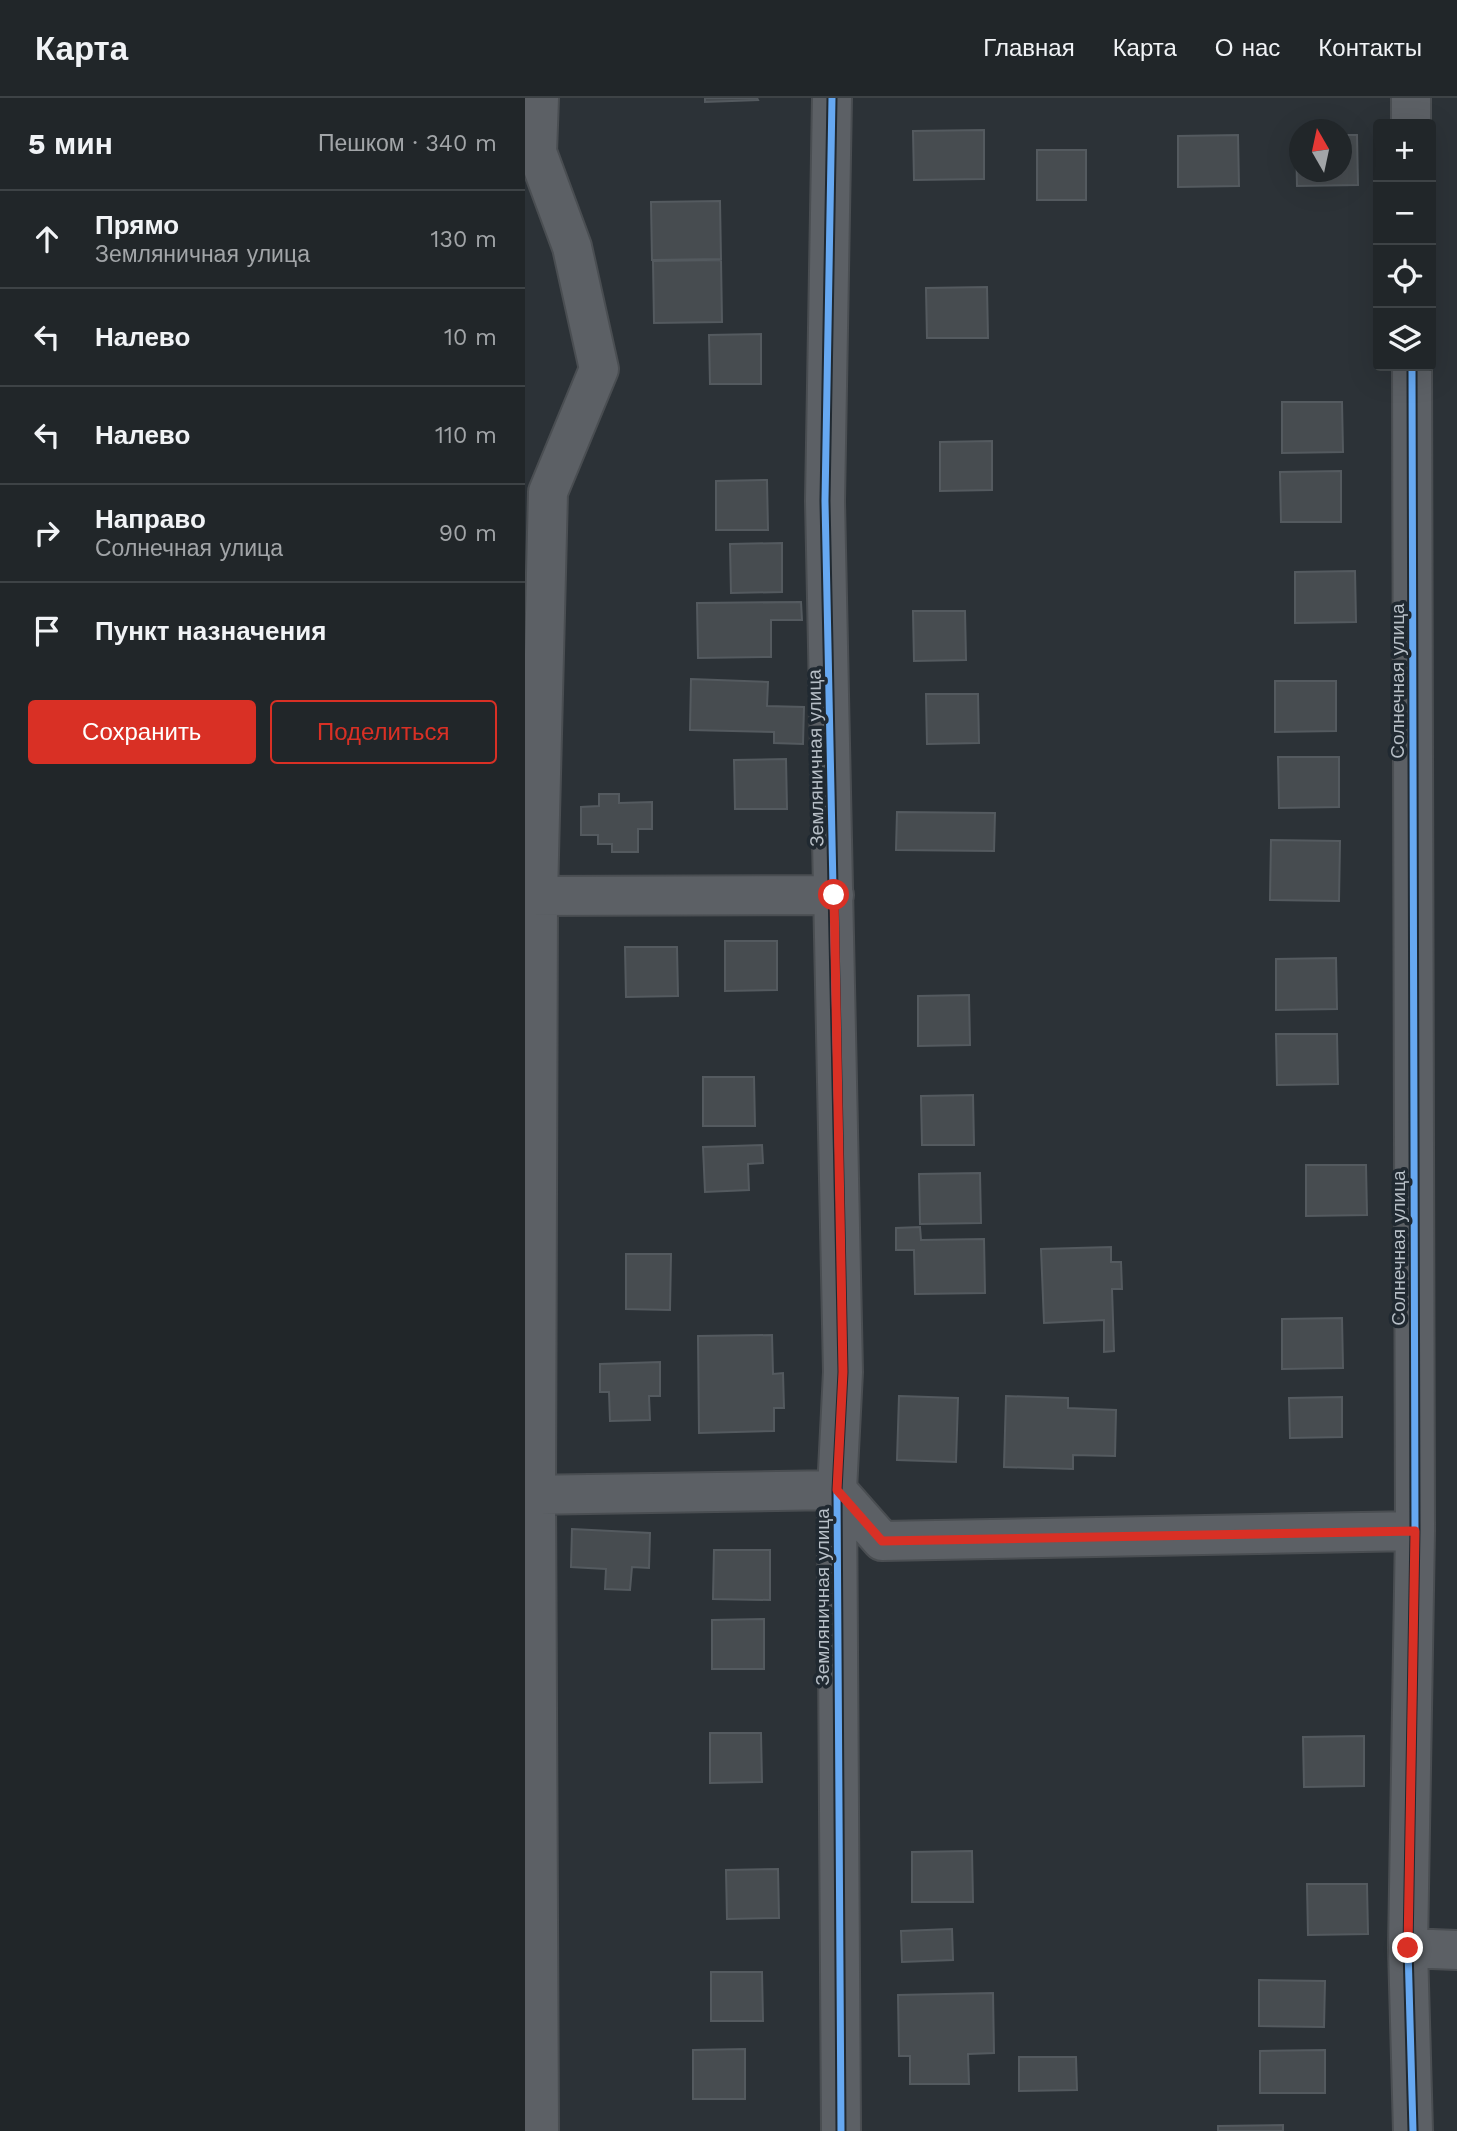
<!DOCTYPE html>
<html lang="ru">
<meta charset="utf-8">
<style>
body{margin:0;font-family:"Work Sans",sans-serif;background:#2d3235;color:#f1f3f6}
.controls{position:absolute;right:21px;top:21px;display:grid;overflow:hidden;border-radius:7px;box-shadow:0 7px 28px #0002}
.controls button{width:63px;height:63px;display:grid;place-items:center;padding:0;border:0;border-bottom:2px solid #3e4346;background:#212629;color:#f1f3f6;font:35px sans-serif}
.compass{position:absolute;left:764px;top:21px;width:63px;height:63px;border-radius:50%;background:#212629;box-shadow:0 7px 28px #0002;rotate:351deg}
.stop{position:absolute;width:21px;height:21px;margin:-16px;border:5px solid #d93025;border-radius:50%;background:#fff}
.stop.end{background:#d93025;border-color:#fff;box-shadow:0 2px 7px #0008}
.list{margin:0;padding:0;list-style:none}
h2{display:flex;justify-content:space-between;align-items:center;height:91px;margin:0;padding:0 28px;font-size:30px}
h2 small{font-size:23px;font-weight:400;color:#a2a5a8}
.list li{display:grid;grid-template-columns:46px 1fr auto;gap:21px;align-items:center;box-sizing:border-box;height:98px;padding:0 28px;border-top:2px solid #3e4346}
.list b{display:block;font-size:26px;white-space:nowrap}
.list p{margin:0;font-size:23px;white-space:nowrap;color:#a2a5a8}
.list em{font-size:23px;font-style:normal;color:#a2a5a8}
.actions{display:flex;gap:14px;padding:21px 28px}
.actions a{flex:1;padding:16px 0;border:2px solid #d93025;border-radius:7px;text-align:center;font-size:24px;color:#d93025}
.actions .main{background:#d93025;color:#fff}
.icon{flex:none;width:38px;height:38px;fill:none;stroke:currentColor;stroke-width:2;stroke-linecap:round;stroke-linejoin:round}
.map{position:relative;flex:none;width:932px;height:2033px;overflow:hidden}
header{display:flex;align-items:center;gap:42px;box-sizing:border-box;height:98px;padding:0 35px;background:#212629;border-bottom:2px solid #3e4346}
header strong{font-size:33px}
nav{display:flex;gap:38px;margin-inline-start:auto;font-size:24px}
main{display:flex}
aside{flex:1;background:#212629}
.map>svg:first-child{display:block}
.building{fill:#474c50;stroke:#545a5f;stroke-width:2}
.lines{fill:none;stroke-linecap:round;stroke-linejoin:round}
.minor-casing{stroke:#4a4e52;stroke-width:42}
.minor{stroke:#5c6065;stroke-width:38}
.cycleway-casing{stroke:#202931;stroke-width:11}
.cycleway{stroke:#66a8f1;stroke-width:7}
.route{stroke:#d93025;stroke-width:9}
.labels{text-anchor:middle;stroke-width:7;stroke-linejoin:round;paint-order:stroke}
.street-label{font-size:19px;fill:#b7bfc7;stroke:#202931}
</style>
<header>
<strong>Карта</strong>
<nav><a>Главная</a><a>Карта</a><a>О нас</a><a>Контакты</a></nav>
</header>
<main>
<aside>
<h2>5 мин<small>Пешком · 340 m</small></h2>
<ul class="list">
<li><svg class="icon" aria-label="ahead" viewBox="0 0 24 24"><path d="M12 20V5M6 11l6-6 6 6"/></svg><div><b>Прямо</b><p>Земляничная улица</p></div><em>130 m</em></li>
<li><svg class="icon" aria-label="left" viewBox="0 0 24 24"><path d="M17 20v-9H6M10 6l-5 5 5 5"/></svg><div><b>Налево</b></div><em>10 m</em></li>
<li><svg class="icon" aria-label="left" viewBox="0 0 24 24"><path d="M17 20v-9H6M10 6l-5 5 5 5"/></svg><div><b>Налево</b></div><em>110 m</em></li>
<li><svg class="icon" aria-label="right" viewBox="0 0 24 24"><path d="M7 20v-9h11M14 6l5 5-5 5"/></svg><div><b>Направо</b><p>Солнечная улица</p></div><em>90 m</em></li>
<li><svg class="icon" aria-label="arrive" viewBox="0 0 24 24"><path d="M6 21V4h12l-3 4 3 4H6"/></svg><div><b>Пункт назначения</b></div></li>
</ul>
<div class="actions"><a class="main">Сохранить</a><a>Поделиться</a></div>
</aside>
<div class="map">
<svg width="932" height="2033" viewBox="0 0 932 2033">
<rect width="100%" height="100%" fill="#2c3237"/>
<path class="building" d="M 180,0 L 232,0 L 233,2 L 180,4 Z
M 459,32 L 459,81 L 389,82 L 388,33 Z
M 713,37 L 714,88 L 653,89 L 653,38 Z
M 816,37 L 832,37 L 833,87 L 772,88 L 771,38 L 774,38 L 774,74 L 816,74 Z
M 512,52 L 561,52 L 561,102 L 512,102 Z
M 195,103 L 196,161 L 127,162 L 126,104 Z
M 196,162 L 197,224 L 129,225 L 128,163 Z
M 462,189 L 463,240 L 402,240 L 401,190 Z
M 236,236 L 236,286 L 185,286 L 184,237 Z
M 757,304 L 817,304 L 818,354 L 757,355 Z
M 467,343 L 467,392 L 415,393 L 415,344 Z
M 816,373 L 816,424 L 756,424 L 755,374 Z
M 242,382 L 243,432 L 191,432 L 191,383 Z
M 257,445 L 257,494 L 206,495 L 205,446 Z
M 830,473 L 831,524 L 770,525 L 770,474 Z
M 276,504 L 277,522 L 246,522 L 246,559 L 173,560 L 172,505 Z
M 388,513 L 440,513 L 441,562 L 389,563 Z
M 166,581 L 243,584 L 242,608 L 279,609 L 278,646 L 249,645 L 249,634 L 165,632 Z
M 750,583 L 811,583 L 811,633 L 750,634 Z
M 401,596 L 453,596 L 454,645 L 402,646 Z
M 753,659 L 814,659 L 814,709 L 754,710 Z
M 261,661 L 262,711 L 210,711 L 209,662 Z
M 74,696 L 94,696 L 94,705 L 127,704 L 127,731 L 113,731 L 113,754 L 87,754 L 87,746 L 73,746 L 73,737 L 56,737 L 56,709 L 74,708 Z
M 372,714 L 470,715 L 469,753 L 371,752 Z
M 746,742 L 815,743 L 814,803 L 745,802 Z
M 200,843 L 252,843 L 252,892 L 200,893 Z
M 100,849 L 152,849 L 153,898 L 101,899 Z
M 811,860 L 812,911 L 751,912 L 751,861 Z
M 444,897 L 445,947 L 393,948 L 393,898 Z
M 751,936 L 812,936 L 813,986 L 752,987 Z
M 178,979 L 229,979 L 230,1028 L 178,1028 Z
M 448,997 L 449,1047 L 397,1047 L 396,998 Z
M 237,1047 L 238,1065 L 223,1066 L 224,1092 L 180,1094 L 178,1049 Z
M 781,1067 L 841,1067 L 842,1117 L 781,1118 Z
M 455,1075 L 456,1125 L 395,1126 L 394,1076 Z
M 395,1129 L 396,1142 L 459,1141 L 460,1195 L 390,1196 L 389,1152 L 371,1152 L 371,1130 Z
M 586,1149 L 586,1164 L 596,1164 L 597,1191 L 587,1191 L 589,1253 L 579,1254 L 579,1222 L 519,1225 L 516,1151 Z
M 101,1156 L 146,1156 L 145,1212 L 101,1211 Z
M 817,1220 L 818,1270 L 757,1271 L 757,1221 Z
M 247,1237 L 248,1276 L 258,1275 L 259,1310 L 249,1310 L 249,1333 L 174,1335 L 173,1238 Z
M 135,1264 L 135,1298 L 124,1298 L 125,1322 L 85,1323 L 84,1294 L 75,1294 L 75,1266 Z
M 374,1298 L 433,1300 L 431,1364 L 372,1362 Z
M 481,1298 L 543,1300 L 543,1310 L 591,1312 L 590,1358 L 548,1357 L 548,1371 L 479,1369 Z
M 817,1299 L 817,1339 L 765,1340 L 764,1300 Z
M 47,1431 L 125,1435 L 124,1470 L 107,1469 L 105,1492 L 80,1491 L 81,1471 L 46,1469 Z
M 189,1452 L 245,1452 L 245,1502 L 188,1501 Z
M 239,1521 L 239,1571 L 187,1571 L 187,1522 Z
M 185,1635 L 236,1635 L 237,1684 L 185,1685 Z
M 839,1638 L 839,1688 L 779,1689 L 778,1639 Z
M 447,1753 L 448,1804 L 387,1804 L 387,1754 Z
M 253,1771 L 254,1820 L 202,1821 L 201,1772 Z
M 782,1786 L 842,1786 L 843,1836 L 783,1837 Z
M 427,1831 L 428,1862 L 377,1864 L 376,1833 Z
M 186,1874 L 237,1874 L 238,1923 L 186,1923 Z
M 734,1882 L 800,1883 L 799,1929 L 734,1928 Z
M 468,1895 L 469,1955 L 443,1956 L 444,1986 L 385,1986 L 385,1958 L 374,1958 L 373,1897 Z
M 220,1951 L 220,2001 L 168,2001 L 168,1952 Z
M 800,1952 L 800,1995 L 735,1995 L 735,1953 Z
M 494,1959 L 551,1959 L 552,1992 L 494,1993 Z
M 758,2027 L 758,2033 L 693,2033 L 693,2028 Z"/>
<g class="lines">
<g class="minor-casing">
<path id="minor" d="M 307,0 L 300,403 L 318,1274 L 312,1392 L 316,2033
M 886,0 L 886,26
M 887,268 L 890,1433 L 883,1850 L 888,2033
M 0,798 L 309,797
M 0,1397 L 312,1392 L 357,1443 L 890,1433
M 883,1850 L 932,1852
M 14,2033 L 11,1397 L 13,798 L 23,394 L 74,271 L 47,149 L 12,54 L 14,0"/>
</g>
<use href="#minor" class="minor"/>
<g class="cycleway-casing">
<path id="cycleway" d="M 307,0 L 300,403 L 318,1274 L 312,1392 L 316,2033
M 887,268 L 890,1433 L 883,1850 L 888,2033"/>
</g>
<use href="#cycleway" class="cycleway"/>
</g>
<g class="lines">
<path class="route" d="M 309,797 L 318,1274 L 312,1392 L 357,1443 L 890,1433 L 883,1850"/>
</g>
<g class="labels">
<g class="street-label">
<text transform="translate(872 583) rotate(-90)" y="7">Солнечная улица</text>
<text transform="translate(290 660) rotate(-91)" y="7">Земляничная улица</text>
<text transform="translate(873 1150) rotate(-90)" y="7">Солнечная улица</text>
<text transform="translate(297 1499) rotate(-90)" y="7">Земляничная улица</text>
</g>
</g>
</svg>
<div class="controls">
<button>+</button>
<button>−</button>
<button><svg class="icon" aria-label="locate" viewBox="0 0 24 24"><circle cx="12" cy="12" r="6"/><path d="M12 2v4M12 18v4M2 12h4M18 12h4"/></svg></button>
<button><svg class="icon" aria-label="layers" viewBox="0 0 24 24"><path d="M12 4l9 5-9 5-9-5zM3 14l9 5 9-5"/></svg></button>
</div>
<svg class="compass" viewBox="-18 -18 36 36"><path d="M0-13l5 13h-10z" fill="#e53935"/><path d="M0 13l5-13h-10z" fill="#a2a5a8"/></svg>
<div class="stop" style="left:309px;top:797px"></div>
<div class="stop end" style="left:883px;top:1850px"></div>
</div>
</main>
